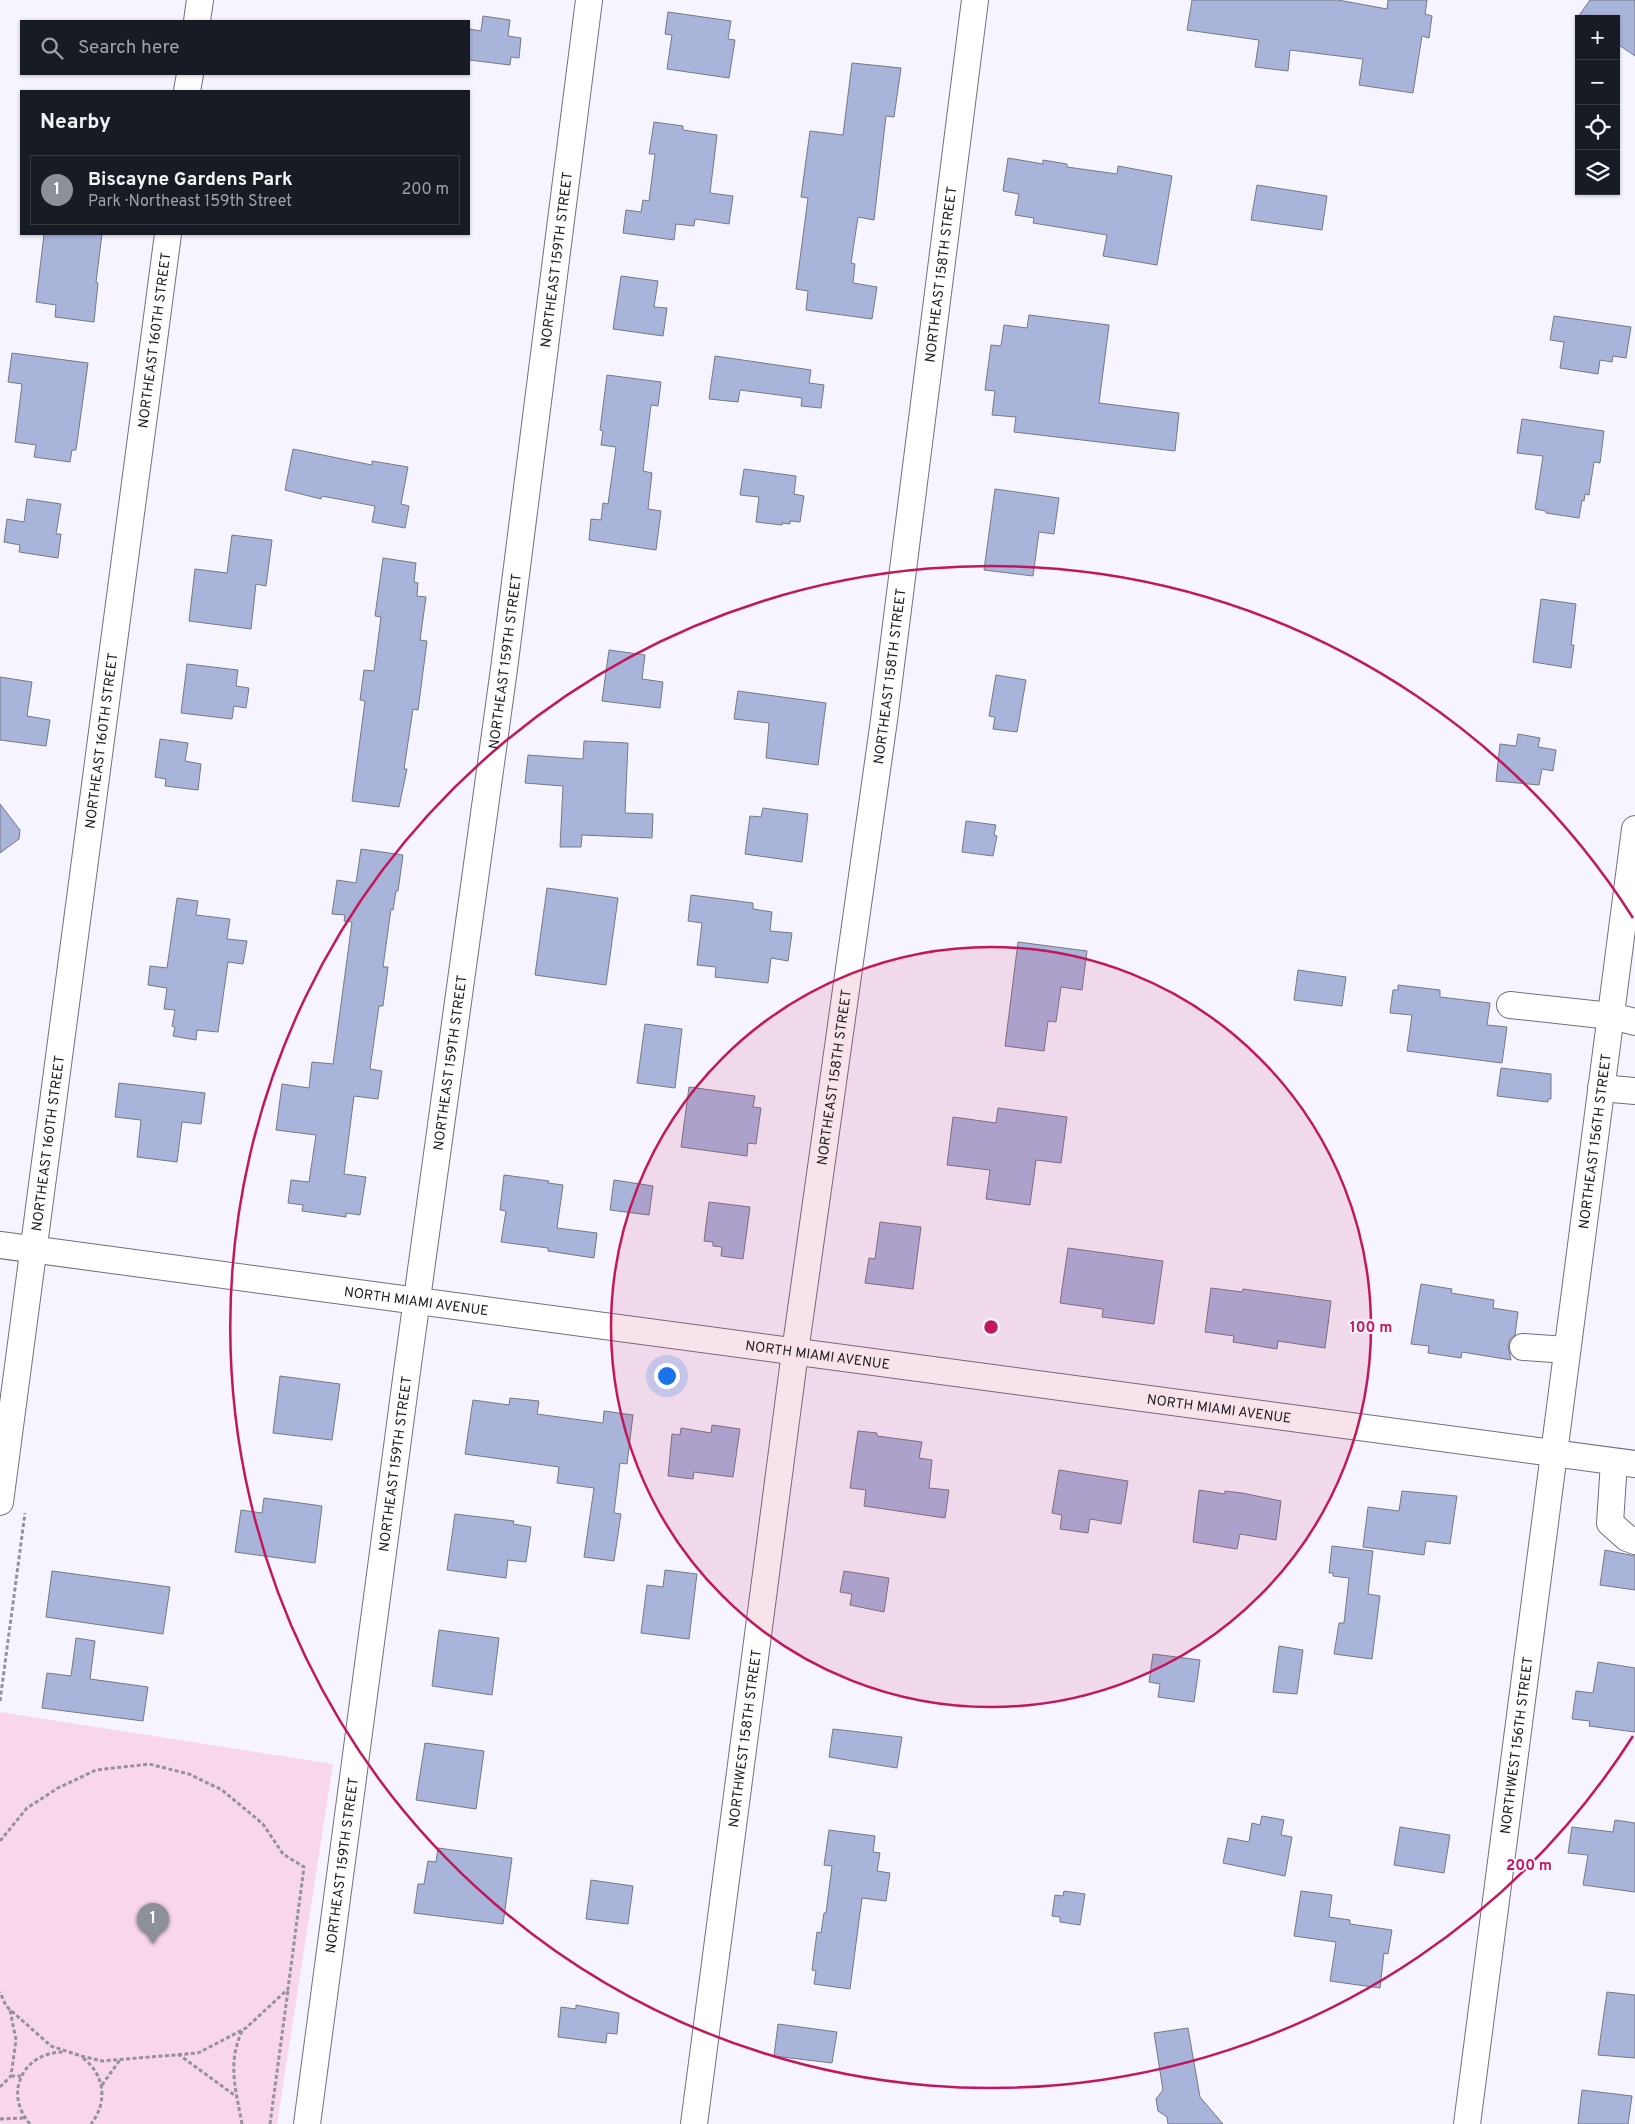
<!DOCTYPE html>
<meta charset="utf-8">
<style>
body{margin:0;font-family:Overpass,sans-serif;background:#242831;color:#f1f3f6}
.controls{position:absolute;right:15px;top:15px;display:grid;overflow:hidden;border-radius:0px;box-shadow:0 1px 4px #0004}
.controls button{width:45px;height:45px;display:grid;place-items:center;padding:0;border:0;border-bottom:1px solid #363941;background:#171b24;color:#f1f3f6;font:25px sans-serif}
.you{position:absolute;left:666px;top:1375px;width:18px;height:18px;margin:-12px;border:4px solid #fff;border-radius:50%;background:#1a73e8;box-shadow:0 0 0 8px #1a73e833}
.badge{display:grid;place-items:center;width:32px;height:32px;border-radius:50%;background:#8c9099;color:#fff;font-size:16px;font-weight:700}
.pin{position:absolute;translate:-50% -41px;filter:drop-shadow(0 1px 2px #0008)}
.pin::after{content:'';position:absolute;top:26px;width:18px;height:15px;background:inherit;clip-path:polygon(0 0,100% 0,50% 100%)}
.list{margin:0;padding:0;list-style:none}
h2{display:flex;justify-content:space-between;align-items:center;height:65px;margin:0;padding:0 20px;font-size:21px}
h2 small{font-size:16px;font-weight:400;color:#9ea1a6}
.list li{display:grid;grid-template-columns:32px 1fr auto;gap:15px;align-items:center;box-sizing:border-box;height:70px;margin:0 10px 10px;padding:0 10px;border:1px solid #363941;border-radius:0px}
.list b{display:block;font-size:19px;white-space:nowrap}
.list p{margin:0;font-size:16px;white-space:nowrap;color:#9ea1a6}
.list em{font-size:16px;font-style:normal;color:#9ea1a6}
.icon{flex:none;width:28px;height:28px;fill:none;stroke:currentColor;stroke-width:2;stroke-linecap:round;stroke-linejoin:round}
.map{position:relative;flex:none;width:1635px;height:2124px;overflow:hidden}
.search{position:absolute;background:#171b24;box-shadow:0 1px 4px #0004;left:20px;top:20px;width:450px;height:55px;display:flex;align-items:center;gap:12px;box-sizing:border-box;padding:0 18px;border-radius:0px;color:#9ea1a6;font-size:19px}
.panel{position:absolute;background:#171b24;box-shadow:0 1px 4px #0004;left:20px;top:90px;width:450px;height:145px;border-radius:0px}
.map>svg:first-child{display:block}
.green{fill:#f8d6ec}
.building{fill:#a9b4da;stroke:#757984}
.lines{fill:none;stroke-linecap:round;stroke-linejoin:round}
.minor-casing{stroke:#72707b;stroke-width:28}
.path{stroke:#94929a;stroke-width:3;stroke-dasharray:4 2.5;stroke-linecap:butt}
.minor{stroke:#fff;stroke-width:26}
.ring{fill:none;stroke:#c2185b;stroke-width:2.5}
.labels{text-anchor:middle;stroke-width:4;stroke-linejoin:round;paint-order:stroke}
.street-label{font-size:14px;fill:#1f1e23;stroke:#f6f4fe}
.centre{fill:#c2185b;stroke:#f6f4fe;stroke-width:2.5}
.ring-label{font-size:15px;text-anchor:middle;font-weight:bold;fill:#c2185b;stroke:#f6f4fe;stroke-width:4;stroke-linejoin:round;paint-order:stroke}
</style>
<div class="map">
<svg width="1635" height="2124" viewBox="0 0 1635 2124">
<rect width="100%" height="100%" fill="#f6f4fe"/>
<path class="green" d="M 0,1712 L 333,1764 L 277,2124 L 0,2124 Z"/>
<path class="building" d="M 1192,0 L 1338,0 L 1387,9 L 1388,0 L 1427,0 L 1425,14 L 1432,16 L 1429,38 L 1422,36 L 1413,93 L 1359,85 L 1363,59 L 1290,50 L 1288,71 L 1255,67 L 1259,40 L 1187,30 Z
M 1590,0 L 1635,0 L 1635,56 L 1616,43 L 1616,19 L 1581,19 L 1578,17 Z
M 668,12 L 731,21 L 728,39 L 735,40 L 729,78 L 667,69 L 672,35 L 665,34 Z
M 483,16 L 510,20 L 508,36 L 521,38 L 519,58 L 511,57 L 510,65 L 469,60 L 469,29 L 481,31 Z
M 852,63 L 901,68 L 894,117 L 886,116 L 874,220 L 858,217 L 851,263 L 855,264 L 853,283 L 877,287 L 872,319 L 806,310 L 808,291 L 796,289 L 808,198 L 801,197 L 810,131 L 843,135 Z
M 654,122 L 683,126 L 683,130 L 717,135 L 710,193 L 733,196 L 729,224 L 695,219 L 694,226 L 676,224 L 674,240 L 623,233 L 626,210 L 641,212 L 643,200 L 649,201 L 655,154 L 649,154 Z
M 1008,158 L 1043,164 L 1043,160 L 1067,164 L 1067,167 L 1117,174 L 1118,166 L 1172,176 L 1157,265 L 1103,256 L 1107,235 L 1033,223 L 1034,218 L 1015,215 L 1019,194 L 1003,191 Z
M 1257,185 L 1327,196 L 1322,230 L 1251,220 Z
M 44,234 L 102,234 L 96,282 L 98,283 L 94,322 L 55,317 L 56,305 L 36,302 Z
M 621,276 L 658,281 L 654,307 L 667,308 L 663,336 L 613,329 Z
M 1029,315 L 1109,325 L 1099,403 L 1179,413 L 1175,451 L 1014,432 L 1016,417 L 992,415 L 995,391 L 985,390 L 991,345 L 1001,346 L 1004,325 L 1027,328 Z
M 1554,316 L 1631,327 L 1626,358 L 1613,356 L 1612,362 L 1600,360 L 1598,374 L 1560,368 L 1564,342 L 1550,340 Z
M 12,353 L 88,363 L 76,450 L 72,450 L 70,462 L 34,457 L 36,445 L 15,442 L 22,384 L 8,382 Z
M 715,356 L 811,370 L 809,383 L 824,385 L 821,408 L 801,406 L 802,398 L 740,390 L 738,402 L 709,399 Z
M 607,375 L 661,382 L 658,406 L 651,405 L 643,471 L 652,473 L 648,509 L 661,511 L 656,550 L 589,540 L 591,519 L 601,520 L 603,503 L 608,504 L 616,447 L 601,445 L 603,431 L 600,430 Z
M 1522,419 L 1604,431 L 1600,463 L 1594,462 L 1589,495 L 1585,494 L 1584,501 L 1582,500 L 1579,518 L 1546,513 L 1546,511 L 1535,509 L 1543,456 L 1517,453 Z
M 293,449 L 372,465 L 372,461 L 408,467 L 401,504 L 409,506 L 405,528 L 372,522 L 375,506 L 322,496 L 321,499 L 285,490 Z
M 744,469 L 796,476 L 794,494 L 804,496 L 800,522 L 790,521 L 790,524 L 782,523 L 782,525 L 756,522 L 759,497 L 740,495 Z
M 995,489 L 1059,498 L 1054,534 L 1039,532 L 1033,576 L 984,570 Z
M 27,499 L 61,504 L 56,534 L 61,534 L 58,558 L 19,552 L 20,545 L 4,542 L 7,519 L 24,522 Z
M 232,535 L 272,540 L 266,586 L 256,584 L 251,629 L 189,621 L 195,569 L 227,573 Z
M 383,558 L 416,563 L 414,582 L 418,583 L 417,596 L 426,597 L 420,640 L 427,641 L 418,710 L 413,709 L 404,769 L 407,769 L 399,807 L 352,801 L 365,701 L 360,700 L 364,670 L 374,671 L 381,617 L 375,616 Z
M 1541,599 L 1576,604 L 1571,645 L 1574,645 L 1571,668 L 1533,662 Z
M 609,650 L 645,655 L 642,679 L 663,682 L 660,708 L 602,701 Z
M 187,664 L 238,670 L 236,686 L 249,688 L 246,708 L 234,706 L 232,719 L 181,713 Z
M 996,675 L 1026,680 L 1017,732 L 993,729 L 995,717 L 989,716 Z
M 0,677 L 32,682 L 27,716 L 50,720 L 46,746 L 0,740 Z
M 738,691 L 826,703 L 818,765 L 766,758 L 769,723 L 734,719 Z
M 1518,734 L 1540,738 L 1538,747 L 1556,750 L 1553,771 L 1542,769 L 1539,785 L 1496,781 L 1500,744 L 1516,746 Z
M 160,739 L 188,743 L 185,761 L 201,764 L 198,790 L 165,786 L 166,779 L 155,777 Z
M 584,741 L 628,743 L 625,813 L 653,814 L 652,838 L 582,835 L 581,847 L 560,847 L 563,786 L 525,783 L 528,755 L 583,759 Z
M 0,804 L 20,830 L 19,839 L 0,853 Z
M 763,808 L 808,814 L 802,862 L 745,854 L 750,816 L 761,817 Z
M 966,821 L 996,825 L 994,835 L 997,836 L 993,856 L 962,852 Z
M 361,849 L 403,855 L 398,891 L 396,891 L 393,910 L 391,909 L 383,967 L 388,967 L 383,1006 L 379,1006 L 370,1069 L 382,1071 L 378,1099 L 354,1096 L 344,1174 L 366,1177 L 360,1215 L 346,1213 L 346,1217 L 302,1211 L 303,1205 L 288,1203 L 291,1180 L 309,1182 L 316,1135 L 276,1130 L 282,1084 L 309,1088 L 312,1062 L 333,1064 L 352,922 L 344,921 L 345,915 L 332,914 L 337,880 L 356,883 Z
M 547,888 L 618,898 L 606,985 L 535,975 Z
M 691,895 L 753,903 L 753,909 L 772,912 L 770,931 L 792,933 L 788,961 L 771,958 L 768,983 L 715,977 L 716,967 L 697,965 L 702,923 L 688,921 Z
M 177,898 L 198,901 L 196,915 L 230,919 L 227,939 L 247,941 L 243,964 L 228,962 L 218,1032 L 197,1030 L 196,1040 L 173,1036 L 175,1027 L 172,1026 L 175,1010 L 164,1009 L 167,988 L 148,985 L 150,966 L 167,968 Z
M 1018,942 L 1087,951 L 1082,990 L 1061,987 L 1056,1022 L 1048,1021 L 1044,1051 L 1005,1046 Z
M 1298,970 L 1346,977 L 1342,1006 L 1294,1000 Z
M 1398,985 L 1440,990 L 1440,997 L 1490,1003 L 1487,1025 L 1507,1027 L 1502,1063 L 1407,1051 L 1412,1015 L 1390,1013 L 1393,990 L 1398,990 Z
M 645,1024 L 682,1029 L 675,1088 L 637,1083 Z
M 1501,1068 L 1551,1074 L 1551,1099 L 1548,1099 L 1548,1102 L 1497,1096 Z
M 119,1083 L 205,1093 L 201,1124 L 182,1122 L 177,1162 L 137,1157 L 141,1120 L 115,1117 Z
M 689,1087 L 755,1096 L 753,1107 L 761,1108 L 756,1144 L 748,1143 L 747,1156 L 681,1147 Z
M 998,1108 L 1067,1117 L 1061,1163 L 1036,1160 L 1030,1205 L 986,1199 L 990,1170 L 947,1165 L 953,1117 L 996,1123 Z
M 504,1175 L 549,1181 L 548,1183 L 563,1185 L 557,1228 L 597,1233 L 594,1258 L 548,1251 L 548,1248 L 501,1242 L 506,1211 L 500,1210 Z
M 614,1180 L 653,1186 L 649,1215 L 610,1210 Z
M 709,1202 L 750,1207 L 743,1259 L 721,1256 L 722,1247 L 713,1246 L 713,1242 L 704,1241 Z
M 880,1222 L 921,1227 L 913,1289 L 865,1283 L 869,1258 L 875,1259 Z
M 1068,1248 L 1163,1261 L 1154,1324 L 1102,1317 L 1103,1309 L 1060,1303 Z
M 1421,1284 L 1452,1289 L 1451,1293 L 1494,1300 L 1493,1308 L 1518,1312 L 1515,1335 L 1510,1339 L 1508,1346 L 1511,1360 L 1462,1352 L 1461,1358 L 1428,1353 L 1429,1346 L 1411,1344 Z
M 1211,1288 L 1242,1292 L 1243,1289 L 1331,1301 L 1325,1348 L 1278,1341 L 1277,1349 L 1233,1342 L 1234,1336 L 1205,1332 Z
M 280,1376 L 340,1384 L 332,1440 L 273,1433 Z
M 510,1398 L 539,1401 L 537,1414 L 603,1423 L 604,1411 L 633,1415 L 627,1464 L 620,1463 L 614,1513 L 621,1514 L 614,1561 L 584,1557 L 594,1488 L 557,1483 L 559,1467 L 465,1454 L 473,1400 L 509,1405 Z
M 712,1425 L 740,1429 L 733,1477 L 694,1472 L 693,1479 L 668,1476 L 672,1434 L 680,1435 L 681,1428 L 711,1433 Z
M 858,1431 L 877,1433 L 877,1436 L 922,1442 L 919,1458 L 932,1460 L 929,1488 L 949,1490 L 945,1518 L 864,1506 L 866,1490 L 850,1488 Z
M 1059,1470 L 1128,1481 L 1121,1524 L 1090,1519 L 1088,1533 L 1060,1529 L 1062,1515 L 1052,1513 Z
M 1199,1490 L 1225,1494 L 1225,1491 L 1242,1493 L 1281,1501 L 1276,1540 L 1240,1534 L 1237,1549 L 1193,1542 Z
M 1402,1491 L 1457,1496 L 1450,1544 L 1426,1541 L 1424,1555 L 1363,1547 L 1368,1507 L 1399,1511 Z
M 264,1498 L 322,1506 L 315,1563 L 235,1552 L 241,1510 L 262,1513 Z
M 455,1514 L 514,1521 L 513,1524 L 531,1527 L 526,1562 L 508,1560 L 506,1578 L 447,1570 Z
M 1332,1546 L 1373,1551 L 1368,1594 L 1380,1596 L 1372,1659 L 1334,1654 L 1339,1623 L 1344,1623 L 1349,1578 L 1333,1576 L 1333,1573 L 1329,1573 Z
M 1605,1550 L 1635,1556 L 1635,1590 L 1600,1585 Z
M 665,1570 L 697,1574 L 689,1639 L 641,1633 L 647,1585 L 663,1587 Z
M 52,1571 L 170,1587 L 163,1634 L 46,1617 Z
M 844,1571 L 889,1578 L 884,1612 L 850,1605 L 852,1594 L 840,1592 Z
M 439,1630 L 499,1638 L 492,1695 L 432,1686 Z
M 76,1638 L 95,1641 L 90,1679 L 148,1687 L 143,1721 L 42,1708 L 47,1673 L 71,1676 Z
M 1279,1646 L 1303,1650 L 1297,1694 L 1273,1692 Z
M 1153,1654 L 1200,1660 L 1194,1702 L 1158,1697 L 1160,1684 L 1149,1682 Z
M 1598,1662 L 1635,1668 L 1635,1732 L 1589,1726 L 1590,1721 L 1572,1719 L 1576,1691 L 1593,1693 Z
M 833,1729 L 902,1737 L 897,1768 L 829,1757 Z
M 425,1743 L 484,1751 L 476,1809 L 416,1800 Z
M 1262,1816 L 1284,1820 L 1281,1835 L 1292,1837 L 1285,1876 L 1223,1863 L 1228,1838 L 1249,1842 L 1252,1823 L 1260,1825 Z
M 1615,1820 L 1635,1823 L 1635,1892 L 1583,1885 L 1588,1855 L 1568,1853 L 1572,1827 L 1613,1832 Z
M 1400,1827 L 1450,1835 L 1444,1873 L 1394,1865 Z
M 829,1830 L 875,1836 L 873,1852 L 880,1853 L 877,1871 L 890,1873 L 886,1901 L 862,1898 L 850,1989 L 814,1984 L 816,1971 L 812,1970 L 817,1932 L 821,1933 L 824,1913 L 826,1913 L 832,1866 L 824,1865 Z
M 438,1848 L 512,1858 L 503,1924 L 414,1913 L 418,1884 L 424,1884 L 428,1861 L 436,1862 Z
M 591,1880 L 633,1886 L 628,1924 L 586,1919 Z
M 1064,1891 L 1085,1894 L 1080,1925 L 1060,1922 L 1060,1917 L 1052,1916 L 1055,1895 L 1063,1896 Z
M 1301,1891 L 1332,1895 L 1329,1917 L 1350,1920 L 1350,1924 L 1392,1930 L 1388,1954 L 1384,1953 L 1380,1988 L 1330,1981 L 1336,1942 L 1294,1936 Z
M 1607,1992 L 1635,1995 L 1635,2058 L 1598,2055 Z
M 576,2005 L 619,2013 L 617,2034 L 607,2033 L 606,2043 L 558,2037 L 561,2007 L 576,2009 Z
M 778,2024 L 837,2032 L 832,2063 L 774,2056 Z
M 1188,2028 L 1200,2097 L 1223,2124 L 1168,2124 L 1167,2117 L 1158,2111 L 1156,2099 L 1163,2090 L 1154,2033 Z
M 1582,2090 L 1632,2096 L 1628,2124 L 1578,2124 Z"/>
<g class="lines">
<g class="minor-casing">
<g id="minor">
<path d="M 197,21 L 200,0"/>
<path d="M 187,91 L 190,74"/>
<path d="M 1510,1005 L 1611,1016 L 1635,1022"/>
<path d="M 1601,1088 L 1635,1091"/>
<path id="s1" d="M 0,1245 L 1635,1464"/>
<path d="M 1523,1347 L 1567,1350"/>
<path d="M 1614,1462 L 1610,1523 L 1627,1538 L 1635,1541"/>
<path id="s2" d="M 0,1502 L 168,234"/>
<path id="s3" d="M 307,2124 L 408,1364 L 504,669 L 589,0"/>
<path id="s4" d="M 694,2124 L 795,1352 L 884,720 L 975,0"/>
<path id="s5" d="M 1467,2124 L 1635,829"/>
</g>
</g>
<path class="path" d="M 0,1701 L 25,1513
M 0,1841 L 27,1808 L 58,1788 L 96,1770 L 149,1764 L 189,1774 L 222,1790 L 263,1824 L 283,1854 L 304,1867 L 288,1989 L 246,2028 L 198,2053 L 102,2061 L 81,2056 L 51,2046 L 6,2006 L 0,1992
M 178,2054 L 237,2097
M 83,2058 C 105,2075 108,2102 91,2124
M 11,2076 L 21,2076
M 102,2085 L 120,2060
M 0,2087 L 11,2076 L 16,2040 L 10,2010
M 0,2119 L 24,2118
M 30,2124 C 3,2093 23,2052 64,2052
M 242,2124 C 236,2090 227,2064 242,2031
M 270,2124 L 288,1990"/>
<use href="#minor" class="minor"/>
</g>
<circle cx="991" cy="1327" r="380" fill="#c2185b" fill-opacity=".12"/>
<g class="ring">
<circle cx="991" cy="1327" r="380"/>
<path d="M1633 1736A761 761 0 1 1 1633 918"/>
</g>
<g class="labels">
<g class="street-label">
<text dy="5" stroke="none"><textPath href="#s3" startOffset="1881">NORTHEAST 159TH STREET</textPath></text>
<text dy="5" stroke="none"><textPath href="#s4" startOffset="1866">NORTHEAST 158TH STREET</textPath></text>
<text dy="5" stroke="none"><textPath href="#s2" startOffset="1172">NORTHEAST 160TH STREET</textPath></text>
<text dy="5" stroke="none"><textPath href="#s3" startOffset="1476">NORTHEAST 159TH STREET</textPath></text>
<text dy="5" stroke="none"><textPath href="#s4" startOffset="1461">NORTHEAST 158TH STREET</textPath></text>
<text dy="5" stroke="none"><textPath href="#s2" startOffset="768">NORTHEAST 160TH STREET</textPath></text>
<text dy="5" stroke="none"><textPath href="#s3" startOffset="1071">NORTHEAST 159TH STREET</textPath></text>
<text dy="5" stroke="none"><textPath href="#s4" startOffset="1056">NORTHEAST 158TH STREET</textPath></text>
<text dy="5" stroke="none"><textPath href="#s5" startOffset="991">NORTHEAST 156TH STREET</textPath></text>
<text dy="5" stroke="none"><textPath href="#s2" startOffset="362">NORTHEAST 160TH STREET</textPath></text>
<text dy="5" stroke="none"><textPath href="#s1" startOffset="420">NORTH MIAMI AVENUE</textPath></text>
<text dy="5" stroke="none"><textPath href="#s1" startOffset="825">NORTH MIAMI AVENUE</textPath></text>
<text dy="5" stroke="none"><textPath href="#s1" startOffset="1230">NORTH MIAMI AVENUE</textPath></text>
<text dy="5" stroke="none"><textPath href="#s3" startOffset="666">NORTHEAST 159TH STREET</textPath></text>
<text dy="5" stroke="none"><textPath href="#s4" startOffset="389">NORTHWEST 158TH STREET</textPath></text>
<text dy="5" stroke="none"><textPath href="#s5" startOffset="382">NORTHWEST 156TH STREET</textPath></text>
<text dy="5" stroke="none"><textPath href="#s3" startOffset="261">NORTHEAST 159TH STREET</textPath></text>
</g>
</g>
<circle cx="991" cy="1327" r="8" class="centre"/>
<g class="ring-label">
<text x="1371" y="1332">100 m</text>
<text x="1529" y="1870">200 m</text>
</g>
</svg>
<div class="controls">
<button>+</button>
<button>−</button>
<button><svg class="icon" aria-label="locate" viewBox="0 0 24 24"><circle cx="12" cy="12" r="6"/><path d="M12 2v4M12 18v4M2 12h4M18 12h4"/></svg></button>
<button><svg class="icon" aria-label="layers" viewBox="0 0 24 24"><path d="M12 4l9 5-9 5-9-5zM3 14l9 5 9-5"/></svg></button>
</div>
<div class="you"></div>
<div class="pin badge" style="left:153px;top:1944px">1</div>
<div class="search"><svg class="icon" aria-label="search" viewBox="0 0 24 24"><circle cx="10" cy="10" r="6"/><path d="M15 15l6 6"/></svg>Search here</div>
<section class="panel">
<h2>Nearby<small></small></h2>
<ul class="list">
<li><span class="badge">1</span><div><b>Biscayne Gardens Park</b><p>Park · Northeast 159th Street</p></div><em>200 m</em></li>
</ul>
</section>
</div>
